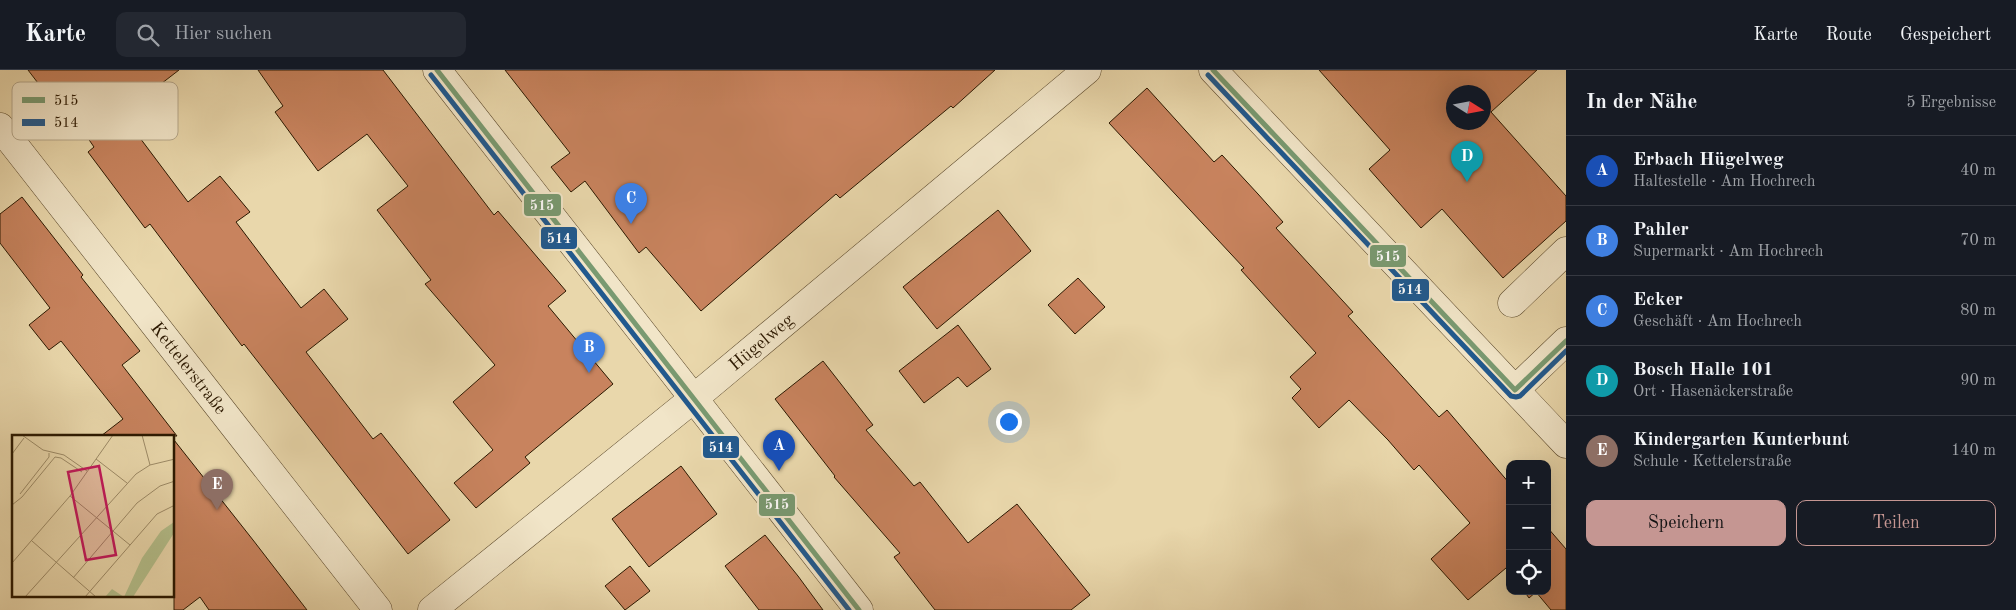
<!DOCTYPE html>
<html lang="de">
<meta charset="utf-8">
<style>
body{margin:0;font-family:"Old Standard TT",serif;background:#242831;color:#f1f3f6}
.controls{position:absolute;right:15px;bottom:15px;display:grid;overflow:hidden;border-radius:10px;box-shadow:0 5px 20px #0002}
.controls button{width:45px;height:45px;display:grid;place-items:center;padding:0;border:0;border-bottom:1px solid #363941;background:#171b24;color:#f1f3f6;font:25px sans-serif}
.compass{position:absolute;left:1446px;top:15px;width:45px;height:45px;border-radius:50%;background:#171b24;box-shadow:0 5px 20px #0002;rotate:101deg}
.you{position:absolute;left:1008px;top:351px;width:18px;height:18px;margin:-12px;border:4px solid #fff;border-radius:50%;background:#1a73e8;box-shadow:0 0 0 8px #1a73e833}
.badge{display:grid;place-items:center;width:32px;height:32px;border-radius:50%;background:#c59692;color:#fff;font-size:16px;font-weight:700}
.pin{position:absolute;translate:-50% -41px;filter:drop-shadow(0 1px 2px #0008)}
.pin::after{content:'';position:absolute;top:26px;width:18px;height:15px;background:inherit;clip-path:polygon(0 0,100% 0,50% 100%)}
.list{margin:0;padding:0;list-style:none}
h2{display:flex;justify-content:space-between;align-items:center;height:65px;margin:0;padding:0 20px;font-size:21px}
h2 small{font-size:16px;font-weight:400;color:#9ea1a6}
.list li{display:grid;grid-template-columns:32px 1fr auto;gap:15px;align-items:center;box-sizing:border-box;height:70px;padding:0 20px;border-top:1px solid #363941}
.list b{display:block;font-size:19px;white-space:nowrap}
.list p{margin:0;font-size:16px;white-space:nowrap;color:#9ea1a6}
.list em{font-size:16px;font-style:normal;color:#9ea1a6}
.actions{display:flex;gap:10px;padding:15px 20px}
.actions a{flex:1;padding:11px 0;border:1px solid #c59692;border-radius:10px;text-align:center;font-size:18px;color:#c59692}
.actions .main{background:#c59692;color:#111}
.icon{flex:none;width:28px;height:28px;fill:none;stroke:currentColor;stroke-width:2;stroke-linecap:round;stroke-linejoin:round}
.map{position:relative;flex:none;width:1566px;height:540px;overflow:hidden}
header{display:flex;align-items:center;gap:30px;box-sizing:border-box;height:70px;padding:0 25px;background:#171b24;border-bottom:1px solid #363941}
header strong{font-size:24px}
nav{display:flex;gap:28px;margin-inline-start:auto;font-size:18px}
.search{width:350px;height:45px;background:#242831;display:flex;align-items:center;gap:12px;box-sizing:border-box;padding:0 18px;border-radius:10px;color:#9ea1a6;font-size:19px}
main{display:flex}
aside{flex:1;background:#171b24}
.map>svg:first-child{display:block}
.building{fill:#c8835e;stroke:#2b1800;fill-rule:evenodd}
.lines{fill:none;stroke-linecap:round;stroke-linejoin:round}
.minor-casing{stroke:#5a482b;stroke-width:29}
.minor{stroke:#f1e5c8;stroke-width:28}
.bus-1-casing{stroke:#f1e5c8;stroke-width:9}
.bus-2-casing{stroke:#f1e5c8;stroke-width:9}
.bus-1{stroke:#799a71;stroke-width:5}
.bus-2{stroke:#21598e;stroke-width:5}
.labels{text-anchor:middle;stroke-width:5;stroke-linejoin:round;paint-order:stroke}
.street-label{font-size:18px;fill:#2b1800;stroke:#f1e5c8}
.inset-road{fill:none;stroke:#9d8b67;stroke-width:1}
.view{fill:#c2185b;fill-opacity:0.15;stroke:#c2185b;stroke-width:2.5}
.inset-edge{fill:none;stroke:#2b1800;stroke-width:2.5}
.key{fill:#f1e5c8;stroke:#b6a88c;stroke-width:1}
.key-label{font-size:14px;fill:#2b1800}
.line-badge{stroke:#f1e5c8;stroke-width:2}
.badge-label{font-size:14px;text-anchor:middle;font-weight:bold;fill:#fff}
</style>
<header>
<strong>Karte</strong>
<div class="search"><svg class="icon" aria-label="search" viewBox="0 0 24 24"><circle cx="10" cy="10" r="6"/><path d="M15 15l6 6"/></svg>Hier suchen</div>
<nav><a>Karte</a><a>Route</a><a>Gespeichert</a></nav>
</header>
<main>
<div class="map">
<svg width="1566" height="540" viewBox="0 0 1566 540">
<rect width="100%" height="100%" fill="#e9d7ab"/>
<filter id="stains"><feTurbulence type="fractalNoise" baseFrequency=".004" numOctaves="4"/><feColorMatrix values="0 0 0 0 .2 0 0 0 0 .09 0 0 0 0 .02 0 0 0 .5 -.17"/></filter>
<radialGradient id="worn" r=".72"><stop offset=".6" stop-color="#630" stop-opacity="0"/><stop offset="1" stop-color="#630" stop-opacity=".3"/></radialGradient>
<path class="building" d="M 28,0 L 179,0 L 122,44 L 188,132 L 220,106 L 250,142 L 236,152 L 301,238 L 324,219 L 348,249 L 306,282 L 373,369 L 381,363 L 450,450 L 408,484 L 244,274 L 242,276 L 150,154 L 145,158 L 88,82 L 94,77 L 61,29 L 54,34 Z
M 258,0 L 383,0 L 494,145 L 498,141 L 566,221 L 548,236 L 613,314 L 525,387 L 530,393 L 476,438 L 454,413 L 493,380 L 453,332 L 495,295 L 425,214 L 431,210 L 377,140 L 408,116 L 367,64 L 318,101 L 275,42 L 283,36 Z
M 505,0 L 995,0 L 953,38 L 951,36 L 840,128 L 836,124 L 701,241 L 646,177 L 639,183 L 585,111 L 571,122 L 551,97 L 570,83 Z
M 1319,0 L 1537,0 L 1491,42 L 1566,126 L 1566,151 L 1503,208 L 1442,139 L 1421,158 L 1369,99 L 1390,80 ZM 1454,22 L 1484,22 L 1484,52 L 1454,52 Z
M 1147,18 L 1214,92 L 1222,85 L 1258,124 L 1283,152 L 1276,158 L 1353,242 L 1348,246 L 1439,347 L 1447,340 L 1510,414 L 1510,504 L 1506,498 L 1468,530 L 1431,489 L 1470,453 L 1419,395 L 1414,400 L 1388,370 L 1349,330 L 1319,358 L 1292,328 L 1301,319 L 1290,307 L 1316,283 L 1241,200 L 1244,198 L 1109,53 Z
M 22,127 L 83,205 L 81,207 L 140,281 L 122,295 L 177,366 L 101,366 L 123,349 L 61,271 L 49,280 L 29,255 L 50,238 L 0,173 L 0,144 Z
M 998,140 L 1031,181 L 937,259 L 903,217 Z
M 1078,208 L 1105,237 L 1075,264 L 1048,235 Z
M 958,255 L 991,299 L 967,317 L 958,307 L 924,333 L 899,301 Z
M 823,291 L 873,355 L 866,360 L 914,416 L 920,412 L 968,473 L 1017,434 L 1090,525 L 1071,540 L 935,540 L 894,487 L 900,483 L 834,407 L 835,406 L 775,329 Z
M 174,370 L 253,470 L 307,540 L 209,540 L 200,527 L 183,540 L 174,540 Z
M 681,396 L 717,444 L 649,497 L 612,449 Z
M 1547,457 L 1566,479 L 1566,540 L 1551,540 L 1536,522 L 1529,528 L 1524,521 L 1547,521 Z
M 765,465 L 798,506 L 823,540 L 759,540 L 725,496 Z
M 630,496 L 650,521 L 625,540 L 605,516 Z"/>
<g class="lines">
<g class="minor-casing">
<path id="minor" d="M 437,0 L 859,540
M 1213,0 L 1566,374
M 0,57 L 378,540
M 1512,233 L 1566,181
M 1515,320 L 1566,271
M 432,540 L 693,329 L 1087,0"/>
</g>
<use href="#minor" class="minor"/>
<g class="bus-1-casing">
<path id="bus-1" d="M 437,0 L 859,540
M 1213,0 L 1515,320 L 1566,271"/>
</g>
<g class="bus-2-casing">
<path id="bus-2" d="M 431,5 L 849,540
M 1208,5 L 1511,326 L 1516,327 L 1520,326 L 1566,281"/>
</g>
<use href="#bus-1" class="bus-1"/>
<use href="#bus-2" class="bus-2"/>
</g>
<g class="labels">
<g class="street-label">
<text transform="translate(761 272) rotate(-40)" y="6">Hügelweg</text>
<text transform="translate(189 298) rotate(52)" y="6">Kettelerstraße</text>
</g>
</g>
<g transform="translate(12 365)">
<rect width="162" height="162" fill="#e9d7ab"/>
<path d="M 162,87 L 162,98 L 121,162 L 93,162 L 100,154 L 112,162 L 130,123 L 149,96 Z" fill="#b4bf8b"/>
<path class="inset-road" d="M 10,0 L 31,15 L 52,20 L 75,36M 130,0 L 138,30M 0,19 L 12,3M 84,24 L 115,48M 8,59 L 37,22 L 37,18M 58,61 L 118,110M 0,70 L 10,62 L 43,22 L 49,23 L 70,37M 20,106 L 84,162M 0,128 L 58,61 L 101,0M 61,143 L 125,68 L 148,51 L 163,46M 13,162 L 124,39 L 138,30 L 163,24M 73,162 L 145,79 L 163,70"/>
<path class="view" d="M 87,31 L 104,120 L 74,125 L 56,37 Z"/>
<rect width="162" height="162" class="inset-edge"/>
</g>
<rect x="12" y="12" width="166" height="58" rx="8" class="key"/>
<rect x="22" y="27" width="23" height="6" fill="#799a71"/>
<rect x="22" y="49" width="23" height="7" fill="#21598e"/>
<g class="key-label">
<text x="54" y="35">515</text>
<text x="54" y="57">514</text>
</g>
<g class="line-badge">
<rect x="523" y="123" width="39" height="24" rx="5" fill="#799a71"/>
<rect x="540" y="156" width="38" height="24" rx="5" fill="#21598e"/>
<rect x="1369" y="174" width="38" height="24" rx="5" fill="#799a71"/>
<rect x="1391" y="208" width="39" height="24" rx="5" fill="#21598e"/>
<rect x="702" y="365" width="38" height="24" rx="5" fill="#21598e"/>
<rect x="758" y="423" width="38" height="24" rx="5" fill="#799a71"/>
</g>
<g class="badge-label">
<text x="542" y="140">515</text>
<text x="559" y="173">514</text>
<text x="1388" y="191">515</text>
<text x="1410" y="224">514</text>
<text x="721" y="382">514</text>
<text x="777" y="439">515</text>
</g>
<rect width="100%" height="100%" filter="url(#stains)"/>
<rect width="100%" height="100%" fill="url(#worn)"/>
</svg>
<div class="controls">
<button>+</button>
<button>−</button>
<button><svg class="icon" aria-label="locate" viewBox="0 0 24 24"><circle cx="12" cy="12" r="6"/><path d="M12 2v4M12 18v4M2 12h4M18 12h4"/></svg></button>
</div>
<svg class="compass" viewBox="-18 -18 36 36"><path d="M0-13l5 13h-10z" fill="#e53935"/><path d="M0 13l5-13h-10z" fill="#9ea1a6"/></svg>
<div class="you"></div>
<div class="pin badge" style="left:779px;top:401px;background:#1a4fb4">A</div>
<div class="pin badge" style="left:589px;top:303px;background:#3f7fe0">B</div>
<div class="pin badge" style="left:631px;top:154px;background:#3f7fe0">C</div>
<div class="pin badge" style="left:1467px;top:112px;background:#0f9aa8">D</div>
<div class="pin badge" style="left:217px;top:440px;background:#8d6e63">E</div>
</div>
<aside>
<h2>In der Nähe<small>5 Ergebnisse</small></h2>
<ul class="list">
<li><span class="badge" style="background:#1a4fb4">A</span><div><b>Erbach Hügelweg</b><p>Haltestelle · Am Hochrech</p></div><em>40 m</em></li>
<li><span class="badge" style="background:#3f7fe0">B</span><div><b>Pahler</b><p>Supermarkt · Am Hochrech</p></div><em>70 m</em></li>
<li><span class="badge" style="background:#3f7fe0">C</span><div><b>Ecker</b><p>Geschäft · Am Hochrech</p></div><em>80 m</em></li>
<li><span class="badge" style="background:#0f9aa8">D</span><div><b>Bosch Halle 101</b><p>Ort · Hasenäckerstraße</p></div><em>90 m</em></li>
<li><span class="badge" style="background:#8d6e63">E</span><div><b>Kindergarten Kunterbunt</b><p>Schule · Kettelerstraße</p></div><em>140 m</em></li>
</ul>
<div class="actions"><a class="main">Speichern</a><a>Teilen</a></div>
</aside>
</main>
